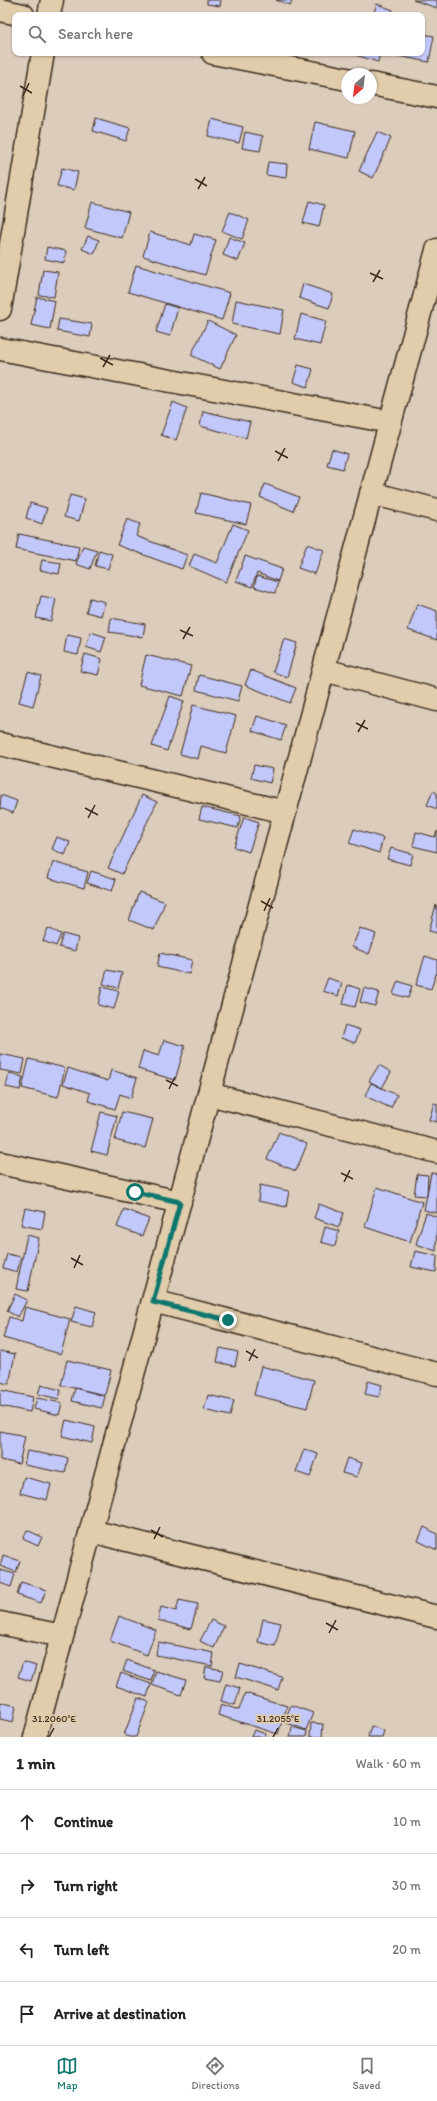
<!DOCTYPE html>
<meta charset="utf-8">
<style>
body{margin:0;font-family:Itim,sans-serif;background:#f2f2f2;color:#222}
.compass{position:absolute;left:341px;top:68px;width:36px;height:36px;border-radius:50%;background:#fff;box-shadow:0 1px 3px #0004;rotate:208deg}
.stop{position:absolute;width:12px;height:12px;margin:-9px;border:3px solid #0f766e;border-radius:50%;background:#fff}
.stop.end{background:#0f766e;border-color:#fff;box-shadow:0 1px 4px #0008}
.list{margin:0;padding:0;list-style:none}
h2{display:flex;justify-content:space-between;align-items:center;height:52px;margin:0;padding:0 16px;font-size:17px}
h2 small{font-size:13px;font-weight:400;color:#767676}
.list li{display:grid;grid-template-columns:26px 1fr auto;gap:12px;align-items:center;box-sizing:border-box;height:64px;padding:0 16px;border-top:1px solid #e0e0e0}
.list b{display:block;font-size:15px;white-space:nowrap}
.list em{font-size:13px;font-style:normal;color:#767676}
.icon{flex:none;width:22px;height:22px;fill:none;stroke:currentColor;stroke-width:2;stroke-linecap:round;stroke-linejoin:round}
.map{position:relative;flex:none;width:437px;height:1737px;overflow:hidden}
.search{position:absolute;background:#fff;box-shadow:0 1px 3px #0004;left:12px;right:12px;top:12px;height:44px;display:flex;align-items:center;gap:10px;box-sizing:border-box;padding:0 14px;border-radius:8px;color:#767676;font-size:15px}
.sheet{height:308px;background:#fff}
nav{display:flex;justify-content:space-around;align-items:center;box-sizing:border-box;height:56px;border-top:1px solid #e0e0e0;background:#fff;font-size:11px;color:#767676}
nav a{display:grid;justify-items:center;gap:2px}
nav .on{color:#0f766e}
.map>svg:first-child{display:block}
.building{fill:#c3c8fb;stroke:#3b2a1e}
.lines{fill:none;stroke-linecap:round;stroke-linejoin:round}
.minor-casing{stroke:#3b2a1e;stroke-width:25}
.secondary-casing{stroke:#3b2a1e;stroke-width:25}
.minor{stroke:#e1cdab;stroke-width:22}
.secondary{stroke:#e1cdab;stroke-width:22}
.route{stroke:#0f766e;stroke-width:5}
.ticks{fill:none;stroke:#3b2a1e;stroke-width:1.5}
.ticks-label{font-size:10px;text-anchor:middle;fill:#3b2a1e;stroke:#e1cdab;stroke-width:3.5;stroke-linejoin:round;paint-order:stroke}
</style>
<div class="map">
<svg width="437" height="1737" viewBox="0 0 437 1737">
<rect width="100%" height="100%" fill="#dbccbb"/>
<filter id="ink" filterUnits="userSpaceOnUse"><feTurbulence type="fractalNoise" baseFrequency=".025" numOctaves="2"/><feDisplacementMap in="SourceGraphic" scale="8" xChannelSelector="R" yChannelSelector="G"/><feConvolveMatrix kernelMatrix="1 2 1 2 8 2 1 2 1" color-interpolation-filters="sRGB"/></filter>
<g filter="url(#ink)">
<path class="building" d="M 207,0 L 221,0 L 220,6 L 207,4 Z
M 276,0 L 292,0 L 290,5 Z
M 413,0 L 437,0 L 437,8 Z
M 377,4 L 393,10 L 391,15 L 373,15 Z
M 422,34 L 434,36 L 429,62 L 398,56 L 399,53 L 422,53 Z
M 349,53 L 380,53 L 378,62 Z
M 96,118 L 130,128 L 126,141 L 93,131 Z
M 212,119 L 243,127 L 239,143 L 208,136 Z
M 315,122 L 355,131 L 349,158 L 309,149 Z
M 245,132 L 263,136 L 260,151 L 242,148 Z
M 377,132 L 391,138 L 373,178 L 359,171 Z
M 268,162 L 287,164 L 286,178 L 266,175 Z
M 62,168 L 78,172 L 74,190 L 57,186 Z
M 309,201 L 324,205 L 319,227 L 303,223 Z
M 92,202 L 129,212 L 122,238 L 85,228 Z
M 230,212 L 249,220 L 242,239 L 222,231 Z
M 150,232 L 191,245 L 194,234 L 216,240 L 205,275 L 143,256 Z
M 88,236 L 99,240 L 94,254 L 82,249 Z
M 229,237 L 245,243 L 238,261 L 223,255 Z
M 47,247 L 66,251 L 64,263 L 45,259 Z
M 136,265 L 230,293 L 222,320 L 128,292 Z
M 43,270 L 58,272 L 54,297 L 39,295 Z
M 303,284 L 333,294 L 329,308 L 299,298 Z
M 37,297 L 55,301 L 50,329 L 31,325 Z
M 236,300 L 284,310 L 280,334 L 232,324 Z
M 165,304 L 178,308 L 170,336 L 156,332 Z
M 301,314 L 326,321 L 320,345 L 295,339 Z
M 59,319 L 92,324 L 90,337 L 57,331 Z
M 208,321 L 236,335 L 220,369 L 191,355 Z
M 298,365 L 313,369 L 308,387 L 293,382 Z
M 173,402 L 187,408 L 176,440 L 161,435 Z
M 203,411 L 250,422 L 246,438 L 200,426 Z
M 332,449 L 347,454 L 343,469 L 327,465 Z
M 265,484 L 299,497 L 293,511 L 260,497 Z
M 201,493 L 251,505 L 246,524 L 196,513 Z
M 70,495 L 85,499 L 79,521 L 64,517 Z
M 30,503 L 47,508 L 42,524 L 26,518 Z
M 127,519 L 140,524 L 136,536 L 187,555 L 182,569 L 117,545 Z
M 233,524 L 248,530 L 226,582 L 189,566 L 194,554 L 217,563 Z
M 19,534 L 79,546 L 76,561 L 16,549 Z
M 307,544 L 324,550 L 315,574 L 298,568 Z
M 83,546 L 97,550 L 90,569 L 76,564 Z
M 99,550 L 112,554 L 108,569 L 95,566 Z
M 245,556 L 282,569 L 278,581 L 257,573 L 252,587 L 236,581 Z
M 42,560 L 61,563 L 59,574 L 40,570 Z
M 257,576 L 278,582 L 275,593 L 254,587 Z
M 41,596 L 56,599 L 51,621 L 36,618 Z
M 90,598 L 105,602 L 101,616 L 86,612 Z
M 417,604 L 437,611 L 437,640 L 408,630 Z
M 111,618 L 145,624 L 143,637 L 109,632 Z
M 91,632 L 106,637 L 101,652 L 86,647 Z
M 67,635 L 81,638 L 78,655 L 64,652 Z
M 284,639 L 297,643 L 287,677 L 273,672 Z
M 85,654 L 102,659 L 98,675 L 80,671 Z
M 146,655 L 191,666 L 183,696 L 139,685 Z
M 251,670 L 296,688 L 290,703 L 245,685 Z
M 28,672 L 41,676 L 33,706 L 19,702 Z
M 199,675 L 242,686 L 238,701 L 196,690 Z
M 170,696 L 184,701 L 167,751 L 152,746 Z
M 193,705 L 236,716 L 226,753 L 201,746 L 198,759 L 180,754 Z
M 257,716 L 286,725 L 281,740 L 252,731 Z
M 254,765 L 273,769 L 270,783 L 251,778 Z
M 433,791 L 437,793 L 437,809 L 427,805 Z
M 1,795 L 17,801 L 13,813 L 0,808 Z
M 142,795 L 157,802 L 122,874 L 108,868 Z
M 202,807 L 241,816 L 238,828 L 199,819 Z
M 244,817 L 259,822 L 249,852 L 234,847 Z
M 354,829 L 383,838 L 379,853 L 349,843 Z
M 437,831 L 437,852 L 413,846 L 416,832 L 435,837 Z
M 57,837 L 70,842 L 65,855 L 52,849 Z
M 391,848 L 413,854 L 410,865 L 387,859 Z
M 53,862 L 88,872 L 84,888 L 48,878 Z
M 91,871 L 116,879 L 112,891 L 87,883 Z
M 139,892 L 165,902 L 154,930 L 129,920 Z
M 436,905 L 437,906 L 437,933 L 429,931 Z
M 48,928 L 61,934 L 56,946 L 43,941 Z
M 360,928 L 376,934 L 369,954 L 352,947 Z
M 63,934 L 78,938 L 75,951 L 59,947 Z
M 160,953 L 192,960 L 189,974 L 157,967 Z
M 425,956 L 437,960 L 437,975 L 436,974 L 431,989 L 416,985 Z
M 107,970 L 122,973 L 118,988 L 103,984 Z
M 328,978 L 342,983 L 338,996 L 323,991 Z
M 398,981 L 412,986 L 408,998 L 393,994 Z
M 348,985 L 360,989 L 355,1007 L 343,1004 Z
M 102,987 L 119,991 L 114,1009 L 98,1005 Z
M 364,988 L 379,992 L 375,1006 L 360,1002 Z
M 345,1025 L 360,1030 L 355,1043 L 341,1038 Z
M 164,1040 L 185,1046 L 175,1080 L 138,1069 L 143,1051 L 159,1056 Z
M 0,1054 L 25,1059 L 22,1074 L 0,1070 Z
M 29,1059 L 65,1068 L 58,1097 L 22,1088 Z
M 379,1065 L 391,1072 L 382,1088 L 369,1081 Z
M 68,1068 L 108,1081 L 111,1070 L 137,1078 L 131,1098 L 120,1094 L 115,1109 L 88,1101 L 90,1093 L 63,1084 Z
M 9,1073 L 23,1077 L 20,1090 L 6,1087 Z
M 371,1083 L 397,1095 L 391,1108 L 365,1096 Z
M 434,1103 L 437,1104 L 437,1122 L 429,1120 Z
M 101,1112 L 117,1116 L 107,1155 L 91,1151 Z
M 122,1112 L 153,1119 L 145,1148 L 115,1140 Z
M 279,1132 L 307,1144 L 296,1171 L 267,1159 Z
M 431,1173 L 437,1174 L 437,1213 L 424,1210 Z
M 417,1174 L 428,1175 L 427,1196 L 414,1195 Z
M 260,1185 L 289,1191 L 286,1207 L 258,1201 Z
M 377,1187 L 422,1202 L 410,1242 L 365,1227 Z
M 319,1204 L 344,1213 L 339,1227 L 314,1218 Z
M 25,1208 L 45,1212 L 42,1229 L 21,1225 Z
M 124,1209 L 149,1219 L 142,1236 L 117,1227 Z
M 426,1213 L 437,1217 L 436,1251 L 416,1244 Z
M 325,1227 L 339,1231 L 335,1246 L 321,1242 Z
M 27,1235 L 39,1238 L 28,1291 L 16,1289 Z
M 415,1251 L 437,1256 L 436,1272 L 411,1267 Z
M 7,1254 L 21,1257 L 17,1272 L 3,1268 Z
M 15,1294 L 27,1300 L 18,1317 L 7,1311 Z
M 76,1306 L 96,1312 L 92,1327 L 71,1322 Z
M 25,1307 L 70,1319 L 61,1354 L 3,1338 L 9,1317 L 22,1321 Z
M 220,1348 L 238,1352 L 235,1366 L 217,1362 Z
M 0,1351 L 15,1354 L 9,1384 L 0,1382 Z
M 67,1360 L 111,1370 L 105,1395 L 61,1385 Z
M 261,1366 L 314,1380 L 307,1408 L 254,1395 Z
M 368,1381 L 382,1385 L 379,1397 L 365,1394 Z
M 41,1385 L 61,1390 L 59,1399 L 38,1394 Z
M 75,1388 L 105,1396 L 102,1408 L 72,1401 Z
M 0,1390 L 33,1397 L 30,1412 L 0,1406 Z
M 208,1395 L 234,1401 L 230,1416 L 204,1410 Z
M 37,1398 L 62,1403 L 59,1415 L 34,1409 Z
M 66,1420 L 95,1427 L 92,1443 L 62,1436 Z
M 0,1431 L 25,1436 L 19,1464 L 0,1460 Z
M 304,1449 L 318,1454 L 310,1477 L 296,1472 Z
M 27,1451 L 68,1458 L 65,1473 L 24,1465 Z
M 347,1458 L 362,1463 L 357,1477 L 342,1473 Z
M 24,1477 L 51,1484 L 47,1500 L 20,1493 Z
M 424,1527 L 437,1534 L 437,1550 L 418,1541 Z
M 27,1530 L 42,1537 L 38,1546 L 23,1539 Z
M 3,1555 L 20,1561 L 16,1572 L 0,1566 Z
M 0,1570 L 15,1574 L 11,1587 L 0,1583 Z
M 21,1582 L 46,1590 L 41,1603 L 17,1595 Z
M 179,1600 L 198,1604 L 191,1629 L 158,1620 L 161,1607 L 176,1611 Z
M 119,1616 L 156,1630 L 147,1655 L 110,1641 Z
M 263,1619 L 281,1623 L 275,1646 L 258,1642 Z
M 211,1620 L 224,1626 L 214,1648 L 200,1641 Z
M 158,1642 L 214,1653 L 212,1666 L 156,1655 Z
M 127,1660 L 154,1670 L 151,1681 L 123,1671 Z
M 23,1662 L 36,1666 L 31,1681 L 18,1677 Z
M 240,1664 L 282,1677 L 278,1690 L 236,1677 Z
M 206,1667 L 223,1670 L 220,1681 L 204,1678 Z
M 156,1671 L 186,1680 L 181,1695 L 152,1685 Z
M 121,1673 L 151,1684 L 147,1697 L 116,1686 Z
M 226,1684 L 240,1688 L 235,1705 L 221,1701 Z
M 245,1693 L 287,1706 L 278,1734 L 218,1715 L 221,1704 L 239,1710 Z
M 138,1698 L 149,1702 L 136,1737 L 129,1737 L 124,1735 Z
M 0,1702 L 16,1706 L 13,1722 L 0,1719 Z
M 291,1705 L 313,1713 L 306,1730 L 284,1722 Z
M 311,1723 L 323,1724 L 322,1737 L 310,1737 Z
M 371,1726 L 384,1731 L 382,1737 L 368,1737 Z
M 292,1727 L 307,1731 L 306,1737 L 290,1737 Z
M 254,1730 L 266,1734 L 265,1737 L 251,1737 Z"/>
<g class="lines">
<g class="minor-casing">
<path id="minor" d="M 0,10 L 23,15
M 213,53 L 347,79
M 371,84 L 437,97
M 0,349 L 390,422
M 371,493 L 437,510
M 324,670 L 437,700
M 0,744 L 285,812
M 209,1094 L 437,1152
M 0,1163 L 180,1202
M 153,1301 L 437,1374
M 91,1531 L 437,1617
M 0,1623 L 62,1636
M 35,1737 L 437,250"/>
</g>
<g class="secondary-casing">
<path id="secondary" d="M 49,15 L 52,0
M 0,309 L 43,53"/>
</g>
<use href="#minor" class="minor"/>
<use href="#secondary" class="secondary"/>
</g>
</g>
<g class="lines" filter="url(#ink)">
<path class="route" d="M 135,1192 L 180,1202 L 153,1302 L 228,1320"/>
</g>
<path class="ticks" d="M 20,86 L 32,93M 23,96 L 29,83M 195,179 L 207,186M 198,189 L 205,177M 370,273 L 383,279M 373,282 L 380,270M 100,358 L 113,365M 103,367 L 110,355M 275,451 L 288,458M 278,461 L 285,448M 180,630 L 193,636M 183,639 L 190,627M 356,723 L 368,729M 358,732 L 365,720M 85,808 L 98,815M 88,818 L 95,805M 261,901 L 273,908M 264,911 L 270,898M 166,1080 L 178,1086M 169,1089 L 175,1077M 341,1173 L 353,1179M 344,1182 L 350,1170M 71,1258 L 83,1265M 74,1268 L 80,1255M 246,1351 L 258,1358M 249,1361 L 255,1349M 151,1530 L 163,1537M 154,1539 L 160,1527M 326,1623 L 338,1630M 329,1633 L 336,1620M 49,1737 L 54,1728M 273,1737 L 278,1728"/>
<g class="ticks-label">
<text x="54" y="1722">31.2060°E</text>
<text x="278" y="1722">31.2055°E</text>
</g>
</svg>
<svg class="compass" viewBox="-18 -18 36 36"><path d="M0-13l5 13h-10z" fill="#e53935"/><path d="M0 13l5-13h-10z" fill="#767676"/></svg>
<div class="stop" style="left:135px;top:1192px"></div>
<div class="stop end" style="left:228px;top:1320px"></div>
<div class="search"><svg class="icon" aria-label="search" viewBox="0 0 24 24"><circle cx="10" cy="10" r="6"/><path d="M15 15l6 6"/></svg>Search here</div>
</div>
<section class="sheet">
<h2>1 min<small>Walk · 60 m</small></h2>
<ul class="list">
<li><svg class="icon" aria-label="ahead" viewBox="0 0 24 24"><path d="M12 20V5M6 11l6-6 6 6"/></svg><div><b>Continue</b></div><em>10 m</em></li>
<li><svg class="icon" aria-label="right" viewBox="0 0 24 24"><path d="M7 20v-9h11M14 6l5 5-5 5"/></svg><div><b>Turn right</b></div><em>30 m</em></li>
<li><svg class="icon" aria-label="left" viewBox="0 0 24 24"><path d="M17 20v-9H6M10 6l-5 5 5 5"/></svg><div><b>Turn left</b></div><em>20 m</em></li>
<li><svg class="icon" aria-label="arrive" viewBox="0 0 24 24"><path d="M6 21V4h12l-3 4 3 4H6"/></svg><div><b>Arrive at destination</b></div></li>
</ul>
</section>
<nav>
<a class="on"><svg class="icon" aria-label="map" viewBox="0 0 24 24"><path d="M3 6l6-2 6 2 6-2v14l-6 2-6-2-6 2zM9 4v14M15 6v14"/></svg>Map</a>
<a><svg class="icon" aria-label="directions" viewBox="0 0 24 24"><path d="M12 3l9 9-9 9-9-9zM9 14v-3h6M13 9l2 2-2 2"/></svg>Directions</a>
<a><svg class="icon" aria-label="saved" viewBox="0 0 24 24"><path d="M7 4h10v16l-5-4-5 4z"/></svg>Saved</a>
</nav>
